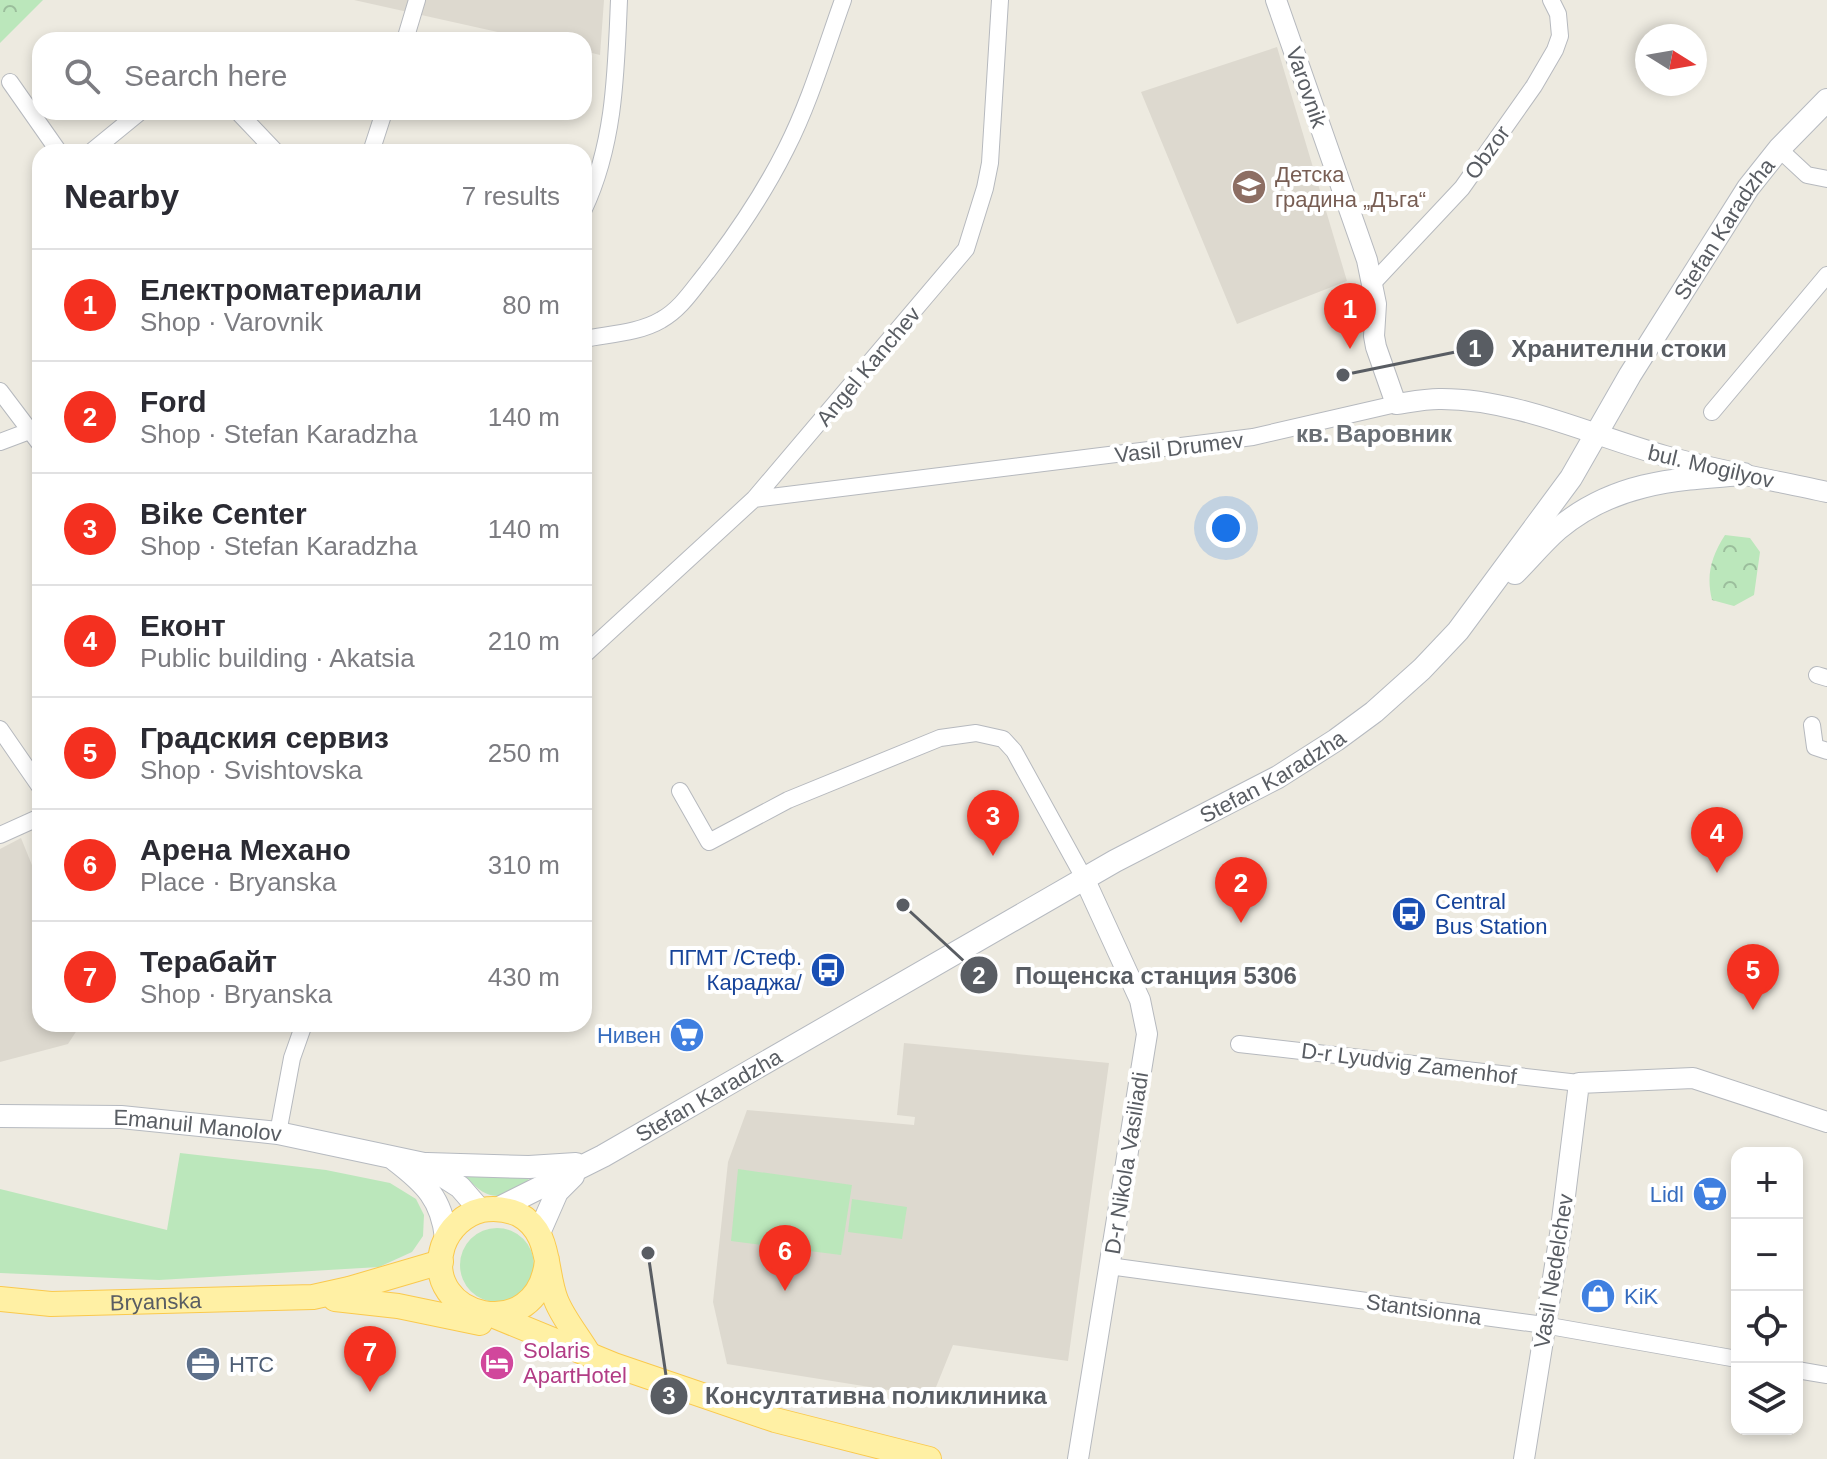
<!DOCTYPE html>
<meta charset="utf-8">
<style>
body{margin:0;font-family:Helvetica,sans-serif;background:#f2f2f3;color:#2b2b33}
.controls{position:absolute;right:24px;bottom:24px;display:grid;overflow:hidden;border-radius:16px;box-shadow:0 4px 12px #0003}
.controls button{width:72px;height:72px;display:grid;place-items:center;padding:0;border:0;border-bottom:2px solid #e1e1e2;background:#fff;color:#2b2b33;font:40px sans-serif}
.compass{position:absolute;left:1635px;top:24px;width:72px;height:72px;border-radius:50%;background:#fff;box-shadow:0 4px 12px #0003;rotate:101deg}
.you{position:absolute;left:1226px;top:528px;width:28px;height:28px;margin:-20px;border:6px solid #fff;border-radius:50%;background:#1a73e8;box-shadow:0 0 0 12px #1a73e833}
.badge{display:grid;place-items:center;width:52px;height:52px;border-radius:50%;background:#f43020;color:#fff;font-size:26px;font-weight:700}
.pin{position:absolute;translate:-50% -66px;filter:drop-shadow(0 2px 4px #0008)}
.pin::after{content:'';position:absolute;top:42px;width:28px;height:24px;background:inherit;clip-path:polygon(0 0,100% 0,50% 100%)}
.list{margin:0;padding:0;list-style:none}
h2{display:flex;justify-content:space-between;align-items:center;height:104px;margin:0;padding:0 32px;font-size:34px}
h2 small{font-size:26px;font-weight:400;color:#7c7c81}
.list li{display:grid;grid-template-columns:52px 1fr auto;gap:24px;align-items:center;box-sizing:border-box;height:112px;padding:0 32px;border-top:2px solid #e1e1e2}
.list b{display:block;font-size:30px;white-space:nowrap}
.list p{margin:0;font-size:26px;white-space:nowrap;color:#7c7c81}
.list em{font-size:26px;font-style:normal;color:#7c7c81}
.icon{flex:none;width:44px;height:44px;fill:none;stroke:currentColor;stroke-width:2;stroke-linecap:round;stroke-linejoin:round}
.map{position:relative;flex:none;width:1827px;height:1459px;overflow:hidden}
.search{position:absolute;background:#fff;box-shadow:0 4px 12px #0003;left:32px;top:32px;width:560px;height:88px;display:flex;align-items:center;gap:20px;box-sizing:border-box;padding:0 28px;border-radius:24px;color:#7c7c81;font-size:30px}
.panel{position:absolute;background:#fff;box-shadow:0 4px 12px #0003;left:32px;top:144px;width:560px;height:888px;border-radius:24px}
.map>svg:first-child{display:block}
.education{fill:#ddd9cf}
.green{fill:#bbe7bb}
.forest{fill:url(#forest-crowns)}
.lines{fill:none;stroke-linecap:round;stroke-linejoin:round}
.minor-casing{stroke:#b6b9be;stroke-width:18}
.tertiary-casing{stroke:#b6b9be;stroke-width:22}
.secondary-casing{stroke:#b6bac0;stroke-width:24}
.primary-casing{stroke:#fac94d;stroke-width:26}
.minor{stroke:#fff;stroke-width:16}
.tertiary{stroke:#fff;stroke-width:20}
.secondary{stroke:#fff;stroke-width:22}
.primary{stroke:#fff0a4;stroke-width:24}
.labels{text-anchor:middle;stroke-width:8;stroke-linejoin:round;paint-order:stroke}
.street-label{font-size:22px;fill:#595d63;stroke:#fff}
.education-label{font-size:22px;fill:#785e54;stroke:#fff;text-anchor:start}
.transit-label{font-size:22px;fill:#164399;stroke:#fff;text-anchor:start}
.shop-label{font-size:22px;fill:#366cbe;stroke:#fff;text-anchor:end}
.hotel-label{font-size:22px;fill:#b23c85;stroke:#fff;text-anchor:start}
.service-label{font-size:22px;fill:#4e5e75;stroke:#fff;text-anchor:start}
.neighbourhood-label{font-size:24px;font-weight:bold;fill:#6a6f75;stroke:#fff}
.leader{fill:none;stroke:#595d63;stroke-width:3}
.callout-dot{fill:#595d63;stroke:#fff;stroke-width:3}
.mark-label{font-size:24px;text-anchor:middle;font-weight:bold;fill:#fff}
.callout-label{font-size:24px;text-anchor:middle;font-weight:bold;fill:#595d63;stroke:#fff;stroke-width:8;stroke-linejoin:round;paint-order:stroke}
</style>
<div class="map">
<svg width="1827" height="1459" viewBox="0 0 1827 1459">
<defs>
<pattern id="forest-crowns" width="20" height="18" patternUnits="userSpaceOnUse" patternTransform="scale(2)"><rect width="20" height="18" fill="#bbe7bb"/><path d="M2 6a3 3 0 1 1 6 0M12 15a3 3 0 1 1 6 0" fill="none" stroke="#9bbe9c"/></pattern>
</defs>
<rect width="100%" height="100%" fill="#edeae0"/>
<path class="education" d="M 354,0 L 604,0 L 600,55 L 584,51 L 584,40 L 534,40 Z
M 1277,47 L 1347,281 L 1237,324 L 1141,92 Z
M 21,838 L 40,885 L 40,1024 L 81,1024 L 68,1044 L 0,1062 L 0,849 Z
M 904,1043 L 1109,1063 L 1068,1361 L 953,1345 L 932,1397 L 727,1364 L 713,1302 L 728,1162 L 747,1110 L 914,1125 L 915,1117 L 897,1115 Z"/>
<path class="green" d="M 180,1153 L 326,1170 L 390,1183 L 416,1199 L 424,1215 L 423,1236 L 412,1252 L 379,1267 L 159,1280 L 0,1273 L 0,1189 L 167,1230 Z
M 738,1169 L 852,1185 L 841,1255 L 731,1241 Z
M 465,1176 L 531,1176 L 518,1194 C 490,1199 484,1196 465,1176 Z
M 852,1199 L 907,1207 L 902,1239 L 848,1232 Z
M460 1265a37 37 0 1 1 74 0a37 37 0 1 1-74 0Z"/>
<path class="forest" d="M 0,0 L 43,0 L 0,43 Z
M 1725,535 L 1750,538 L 1760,552 L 1754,595 L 1734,606 L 1712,600 C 1706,575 1711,557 1725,535 Z"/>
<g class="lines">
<g class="minor-casing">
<path id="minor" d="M 405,40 L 417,0
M 10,82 L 59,152
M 238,112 L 276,152
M 1779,149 L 1807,175 L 1827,179
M 91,152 L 140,112
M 371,152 L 384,112
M 584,209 C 615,143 616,71 619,0
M 1371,285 L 1462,188 L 1534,86 L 1555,50 L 1560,36 L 1558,14 L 1551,0
M 584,339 C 609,334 639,333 661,320 C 681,309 693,289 707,272 C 737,233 764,193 786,149 C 810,102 825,50 843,0
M 0,391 L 40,444
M 1712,412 L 1827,275
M 0,442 L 40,427
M 754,499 L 1253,437 L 1396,404
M 584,655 L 754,499 L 966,249 L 985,188 L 990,163 L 1000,0
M 1817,675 L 1827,678
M 1812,725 L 1815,747 L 1827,751
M 0,729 L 40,787
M 680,791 L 709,842 L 788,800 L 940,738 L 976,733 L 1003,739 L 1014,751 L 1084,878
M 0,835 L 40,817
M 1239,1044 L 1579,1083
M 278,1133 L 292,1058 L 304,1024
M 1109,1266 L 1544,1325 L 1737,1359
M 1797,1370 L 1827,1375"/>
</g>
<g class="tertiary-casing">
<path id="tertiary" d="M 1276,0 L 1367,260 L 1376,304 L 1374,336 L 1376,347 L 1396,404 C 1410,402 1425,399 1439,399 C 1514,398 1593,436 1665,456 C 1718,471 1773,480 1827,492
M 1078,1459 L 1147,1034 L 1140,1000 L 1084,878
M 1524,1459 L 1561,1228 L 1579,1083 L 1693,1078 L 1827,1122"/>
</g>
<g class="secondary-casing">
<g id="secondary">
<path d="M 1515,573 C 1529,559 1543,542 1558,529 C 1614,482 1676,479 1744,474"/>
<path id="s1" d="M 0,1116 L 121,1117 L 278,1133 L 424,1164 L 460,1187 L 480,1210"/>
<path d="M 395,1160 C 425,1183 442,1199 446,1238"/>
<path d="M 427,1164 L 529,1167 L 576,1164"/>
<path id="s2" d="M 499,1208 L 603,1156 L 1115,861 L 1278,777 L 1336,740 L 1374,712 L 1422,669 L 1458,631 L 1571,478 L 1630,375 L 1748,188 L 1779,149 L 1827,100"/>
<path d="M 539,1233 L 557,1192 L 573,1176"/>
</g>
</g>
<g class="primary-casing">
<g id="primary">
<path d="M 547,1260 C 539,1347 420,1319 443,1246 C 449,1229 464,1214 482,1210 C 494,1208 506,1209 518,1214 C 552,1232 544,1270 556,1300 C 563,1318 578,1336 588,1353"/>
<path id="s3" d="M 0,1299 L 51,1304 L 313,1297 L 349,1289 L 441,1262"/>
<path d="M 335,1299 L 398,1306 L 480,1323"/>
<path d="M 492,1315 L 614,1365 L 775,1420 L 929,1459"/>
</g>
</g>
<use href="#minor" class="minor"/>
<use href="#tertiary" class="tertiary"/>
<use href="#secondary" class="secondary"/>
<use href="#primary" class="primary"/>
</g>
<defs>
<g id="school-disc" transform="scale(1.8)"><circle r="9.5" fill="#8d6e63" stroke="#fff"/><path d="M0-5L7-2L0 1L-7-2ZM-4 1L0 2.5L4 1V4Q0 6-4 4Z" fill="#fff"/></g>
<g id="bus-disc" transform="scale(1.8)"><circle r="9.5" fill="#1a4fb4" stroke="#fff"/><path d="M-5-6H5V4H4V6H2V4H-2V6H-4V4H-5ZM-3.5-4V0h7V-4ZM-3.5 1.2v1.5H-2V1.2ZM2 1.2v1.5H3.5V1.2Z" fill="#fff"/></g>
<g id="supermarket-disc" transform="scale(1.8)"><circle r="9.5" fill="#3f7fe0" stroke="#fff"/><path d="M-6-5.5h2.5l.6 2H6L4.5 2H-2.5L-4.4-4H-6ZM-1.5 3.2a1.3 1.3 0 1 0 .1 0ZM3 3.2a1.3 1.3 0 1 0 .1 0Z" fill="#fff"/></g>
<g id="shop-disc" transform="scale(1.8)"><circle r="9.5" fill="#3f7fe0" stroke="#fff"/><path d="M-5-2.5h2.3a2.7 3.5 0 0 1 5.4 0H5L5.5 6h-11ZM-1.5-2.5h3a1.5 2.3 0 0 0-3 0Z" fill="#fff"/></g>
<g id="hotel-disc" transform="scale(1.8)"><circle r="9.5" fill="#d1479c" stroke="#fff"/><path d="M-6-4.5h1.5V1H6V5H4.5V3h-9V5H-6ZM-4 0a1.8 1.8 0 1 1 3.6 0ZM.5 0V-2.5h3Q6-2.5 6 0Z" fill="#fff"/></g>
<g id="office-disc" transform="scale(1.8)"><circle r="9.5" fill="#5c6f8a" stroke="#fff"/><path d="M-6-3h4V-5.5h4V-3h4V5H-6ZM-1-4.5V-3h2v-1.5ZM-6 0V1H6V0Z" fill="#fff"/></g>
</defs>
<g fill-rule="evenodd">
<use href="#school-disc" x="1249" y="187"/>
<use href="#bus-disc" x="1409" y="914"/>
<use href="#bus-disc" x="828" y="970"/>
<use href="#supermarket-disc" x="687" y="1035"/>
<use href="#supermarket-disc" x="1710" y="1194"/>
<use href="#shop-disc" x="1598" y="1296"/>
<use href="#hotel-disc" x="497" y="1363"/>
<use href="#office-disc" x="203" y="1364"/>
</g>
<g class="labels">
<g class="street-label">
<text transform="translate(1307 87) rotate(71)" y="8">Varovnik</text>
<text transform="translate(1487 152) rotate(-54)" y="8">Obzor</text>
<text dy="8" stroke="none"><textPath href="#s2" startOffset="1606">Stefan Karadzha</textPath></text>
<text transform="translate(868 366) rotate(-50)" y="8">Angel Kanchev</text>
<text transform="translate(1179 447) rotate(-7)" y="8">Vasil Drumev</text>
<text transform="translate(1711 466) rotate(13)" y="8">bul. Mogilyov</text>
<text dy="8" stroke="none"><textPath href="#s2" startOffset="886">Stefan Karadzha</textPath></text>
<text transform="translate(1409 1063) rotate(7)" y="8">D-r Lyudvig Zamenhof</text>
<text dy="8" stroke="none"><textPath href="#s2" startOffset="238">Stefan Karadzha</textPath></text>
<text dy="8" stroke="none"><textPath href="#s1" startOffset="198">Emanuil Manolov</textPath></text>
<text transform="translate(1126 1163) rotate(-81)" y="8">D-r Nikola Vasiliadi</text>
<text transform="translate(1553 1271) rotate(-81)" y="8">Vasil Nedelchev</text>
<text dy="8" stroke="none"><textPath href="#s3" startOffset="156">Bryanska</textPath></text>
<text transform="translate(1424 1309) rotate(8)" y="8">Stantsionna</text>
</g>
<g class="education-label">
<text x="1275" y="182">Детска<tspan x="1275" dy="25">градина „Дъга“</tspan></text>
</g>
<g class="transit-label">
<text x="1435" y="909">Central<tspan x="1435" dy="25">Bus Station</tspan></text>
<text x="802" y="965" text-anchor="end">ПГМТ /Стеф.<tspan x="802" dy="25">Караджа/</tspan></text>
</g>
<g class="shop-label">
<text x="661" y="1043">Нивен</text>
<text x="1684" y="1202">Lidl</text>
<text x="1624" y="1304" text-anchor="start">KiK</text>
</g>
<g class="hotel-label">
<text x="523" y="1358">Solaris<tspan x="523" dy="25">ApartHotel</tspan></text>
</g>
<g class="service-label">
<text x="229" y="1372">НТС</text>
</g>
<g class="neighbourhood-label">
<text x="1374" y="442">кв. Варовник</text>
</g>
</g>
<path class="leader" d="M1343 375L1475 348M903 905L979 975M648 1253L669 1396"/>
<g class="callout-dot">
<circle cx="1343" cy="375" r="8"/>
<circle cx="903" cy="905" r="8"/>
<circle cx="648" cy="1253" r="8"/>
<circle cx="1475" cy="348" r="20"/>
<circle cx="979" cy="975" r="20"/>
<circle cx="669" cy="1396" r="20"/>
</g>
<g class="mark-label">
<text x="1475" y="357">1</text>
<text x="979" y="984">2</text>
<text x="669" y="1404">3</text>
</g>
<g class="callout-label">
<text x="1619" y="357">Хранителни стоки</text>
<text x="1156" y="984">Пощенска станция 5306</text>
<text x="876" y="1404">Консултативна поликлиника</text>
</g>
</svg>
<div class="controls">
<button>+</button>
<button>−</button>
<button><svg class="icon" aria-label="locate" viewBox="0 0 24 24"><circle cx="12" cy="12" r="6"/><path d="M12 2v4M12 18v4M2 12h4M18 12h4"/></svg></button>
<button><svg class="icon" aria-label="layers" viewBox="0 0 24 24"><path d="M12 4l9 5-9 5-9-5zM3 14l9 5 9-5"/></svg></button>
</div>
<svg class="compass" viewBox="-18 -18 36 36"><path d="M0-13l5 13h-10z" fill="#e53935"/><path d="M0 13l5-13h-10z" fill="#7c7c81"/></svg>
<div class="you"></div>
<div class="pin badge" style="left:1350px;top:349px">1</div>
<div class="pin badge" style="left:1241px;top:923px">2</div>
<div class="pin badge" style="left:993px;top:856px">3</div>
<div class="pin badge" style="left:1717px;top:873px">4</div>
<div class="pin badge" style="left:1753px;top:1010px">5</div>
<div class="pin badge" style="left:785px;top:1291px">6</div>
<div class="pin badge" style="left:370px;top:1392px">7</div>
<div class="search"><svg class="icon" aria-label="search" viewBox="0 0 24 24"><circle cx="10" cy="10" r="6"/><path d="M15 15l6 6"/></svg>Search here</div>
<section class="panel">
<h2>Nearby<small>7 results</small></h2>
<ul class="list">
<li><span class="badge">1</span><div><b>Електроматериали</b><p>Shop · Varovnik</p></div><em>80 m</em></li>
<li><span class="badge">2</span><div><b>Ford</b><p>Shop · Stefan Karadzha</p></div><em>140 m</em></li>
<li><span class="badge">3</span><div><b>Bike Center</b><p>Shop · Stefan Karadzha</p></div><em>140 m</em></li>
<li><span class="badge">4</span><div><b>Еконт</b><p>Public building · Akatsia</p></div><em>210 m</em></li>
<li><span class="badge">5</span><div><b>Градския сервиз</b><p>Shop · Svishtovska</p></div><em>250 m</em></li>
<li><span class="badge">6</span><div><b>Арена Механо</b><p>Place · Bryanska</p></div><em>310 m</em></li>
<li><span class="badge">7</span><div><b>Терабайт</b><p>Shop · Bryanska</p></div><em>430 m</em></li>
</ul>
</section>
</div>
